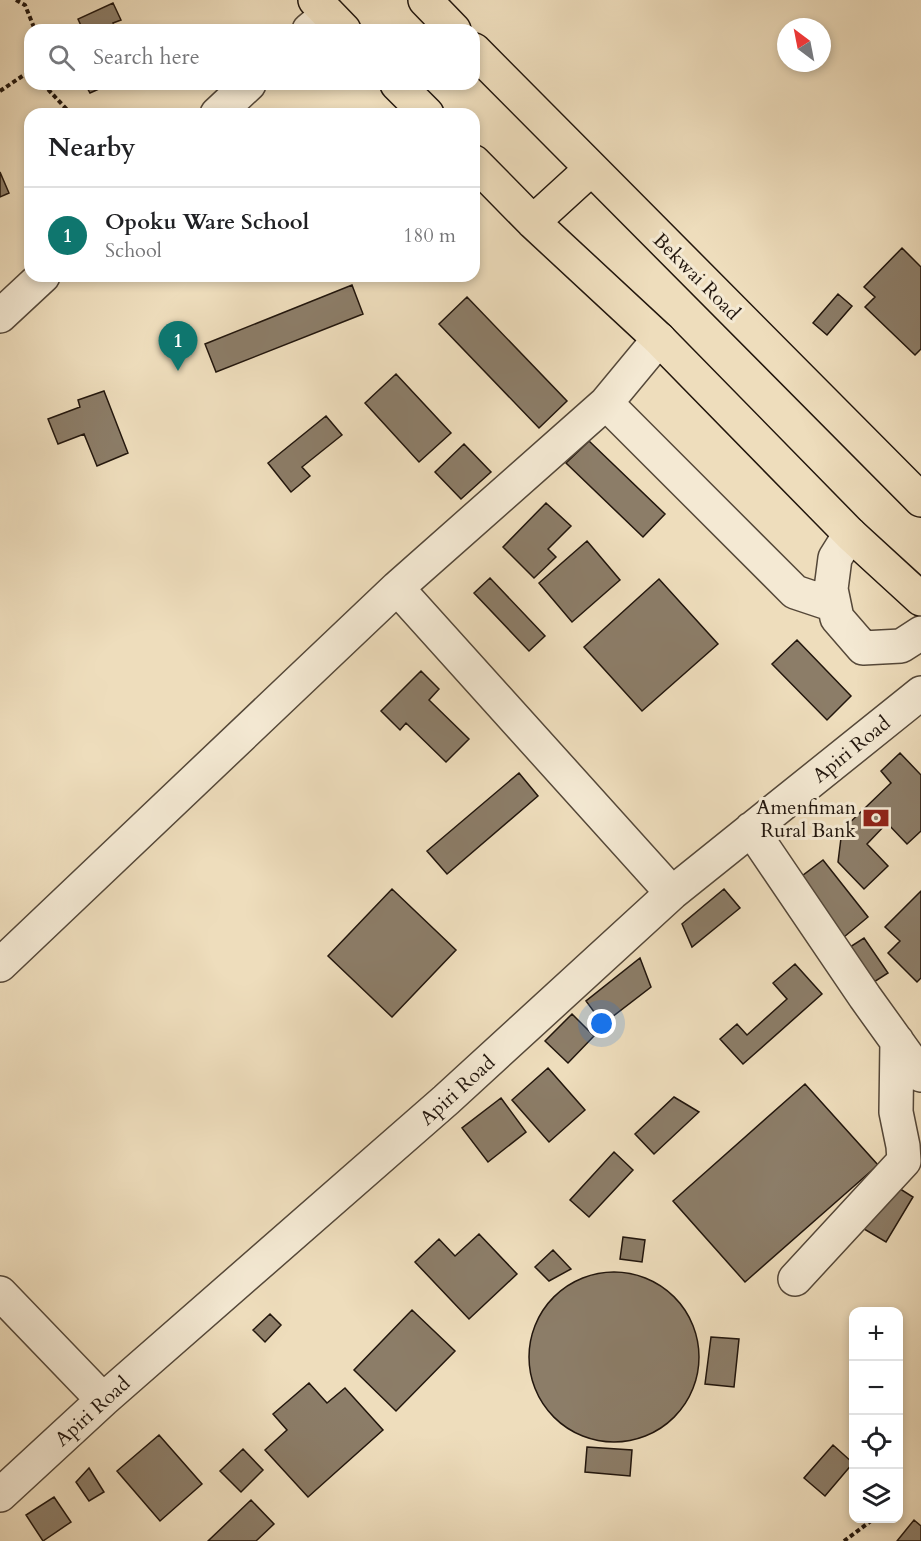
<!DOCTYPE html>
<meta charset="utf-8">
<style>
body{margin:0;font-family:Cardo,serif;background:#f2f2f2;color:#202124}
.controls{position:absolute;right:18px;bottom:18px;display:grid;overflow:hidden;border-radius:12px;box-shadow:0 3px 9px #0003}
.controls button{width:54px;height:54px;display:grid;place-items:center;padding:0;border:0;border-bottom:2px solid #e0e0e0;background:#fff;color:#202124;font:30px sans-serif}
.compass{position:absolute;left:777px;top:18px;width:54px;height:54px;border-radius:50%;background:#fff;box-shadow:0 3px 9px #0003;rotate:328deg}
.you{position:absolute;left:602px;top:1024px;width:21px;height:21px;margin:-15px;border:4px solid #fff;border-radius:50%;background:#1a73e8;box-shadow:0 0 0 9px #1a73e833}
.badge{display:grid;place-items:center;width:39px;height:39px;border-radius:50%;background:#0f766e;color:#fff;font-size:20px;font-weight:700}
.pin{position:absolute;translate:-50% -50px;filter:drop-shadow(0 2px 3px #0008)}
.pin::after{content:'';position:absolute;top:32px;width:21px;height:18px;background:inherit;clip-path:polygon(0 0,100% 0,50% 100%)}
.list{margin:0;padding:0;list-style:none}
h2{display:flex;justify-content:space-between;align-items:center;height:78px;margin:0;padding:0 24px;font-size:26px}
h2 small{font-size:20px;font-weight:400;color:#757577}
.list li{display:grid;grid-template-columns:39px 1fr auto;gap:18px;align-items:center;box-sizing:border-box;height:96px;padding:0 24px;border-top:2px solid #e0e0e0}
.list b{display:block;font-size:22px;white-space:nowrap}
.list p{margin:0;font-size:20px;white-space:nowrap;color:#757577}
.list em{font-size:20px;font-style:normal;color:#757577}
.icon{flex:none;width:33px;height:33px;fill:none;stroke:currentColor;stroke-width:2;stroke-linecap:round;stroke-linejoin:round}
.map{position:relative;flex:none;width:921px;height:1541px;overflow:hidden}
.search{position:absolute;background:#fff;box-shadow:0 3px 9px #0003;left:24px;top:24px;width:456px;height:66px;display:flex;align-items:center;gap:15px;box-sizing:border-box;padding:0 21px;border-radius:18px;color:#757577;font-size:22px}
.panel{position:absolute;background:#fff;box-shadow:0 3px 9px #0003;left:24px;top:108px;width:456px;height:174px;border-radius:18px}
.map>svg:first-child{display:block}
.building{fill:#8c7d68;stroke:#22160d;stroke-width:1.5}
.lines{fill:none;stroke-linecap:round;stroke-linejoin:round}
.minor-casing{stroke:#554839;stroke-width:36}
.highway-casing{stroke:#22160d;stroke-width:36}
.path{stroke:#22160d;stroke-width:4;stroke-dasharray:4.5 3;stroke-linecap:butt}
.minor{stroke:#f4e9d3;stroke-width:33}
.highway{stroke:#eeddbc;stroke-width:33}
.labels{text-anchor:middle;stroke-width:6;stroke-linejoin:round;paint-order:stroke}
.street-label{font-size:20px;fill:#22160d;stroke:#f4e9d3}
.poi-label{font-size:20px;fill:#22160d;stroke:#f4e9d3;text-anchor:end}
</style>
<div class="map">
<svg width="921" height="1541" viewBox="0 0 921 1541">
<rect width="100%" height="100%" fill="#eeddbc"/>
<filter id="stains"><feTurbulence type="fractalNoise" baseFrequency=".00333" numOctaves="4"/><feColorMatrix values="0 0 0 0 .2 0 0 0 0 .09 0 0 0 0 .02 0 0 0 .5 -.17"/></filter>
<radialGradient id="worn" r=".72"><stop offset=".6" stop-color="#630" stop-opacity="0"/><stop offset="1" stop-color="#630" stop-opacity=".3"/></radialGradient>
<path class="building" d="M 113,3 L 121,20 L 113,23 L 116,30 L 83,30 L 78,19 Z
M 85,84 L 110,84 L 90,93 Z
M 0,172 L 9,193 L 0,197 Z
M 902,248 L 921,267 L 921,349 L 915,355 L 865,307 L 875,297 L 864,287 Z
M 352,285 L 363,314 L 216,372 L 205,344 Z
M 838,294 L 852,306 L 827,335 L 813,323 Z
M 467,297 L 567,401 L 539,428 L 439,324 Z
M 396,374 L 451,433 L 419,462 L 365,403 Z
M 104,391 L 128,453 L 97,466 L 84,434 L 58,444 L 48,419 L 80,407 L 78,400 Z
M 326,416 L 342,435 L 302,467 L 310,476 L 291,492 L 268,463 Z
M 589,441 L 665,514 L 643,537 L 566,463 Z
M 464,444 L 491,472 L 461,499 L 435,472 Z
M 546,503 L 571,526 L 548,549 L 556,557 L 534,578 L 503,547 Z
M 587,541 L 620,580 L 572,622 L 539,583 Z
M 490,578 L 545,636 L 529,651 L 474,593 Z
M 659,579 L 718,644 L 642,711 L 584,647 Z
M 797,640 L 851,696 L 827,720 L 772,664 Z
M 421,671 L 439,689 L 429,700 L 469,739 L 446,762 L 406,723 L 400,730 L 381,711 Z
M 900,753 L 921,775 L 921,831 L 907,844 L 887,823 L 867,844 L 888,866 L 864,889 L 838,862 L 842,830 L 891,783 L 881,771 Z
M 519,773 L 538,796 L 447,874 L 427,851 Z
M 823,860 L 868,917 L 844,937 L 798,879 Z
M 392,889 L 456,950 L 392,1017 L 328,956 Z
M 724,889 L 740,908 L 692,947 L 682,924 Z
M 921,891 L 921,978 L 917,982 L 888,953 L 900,941 L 885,927 Z
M 864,938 L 888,973 L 874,982 L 850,947 Z
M 640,958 L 651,987 L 603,1024 L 586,1001 Z
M 795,964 L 822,994 L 743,1064 L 720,1039 L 737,1024 L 747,1035 L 787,999 L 773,983 Z
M 572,1014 L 594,1036 L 568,1063 L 545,1041 Z
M 548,1068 L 585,1110 L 549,1142 L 512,1100 Z
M 805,1084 L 878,1165 L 745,1282 L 673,1201 Z
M 674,1097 L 699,1112 L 654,1154 L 635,1134 Z
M 501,1098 L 526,1132 L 488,1162 L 462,1128 Z
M 614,1152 L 633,1170 L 589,1217 L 570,1200 Z
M 886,1180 L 913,1197 L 886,1242 L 859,1226 Z
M 479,1234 L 517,1274 L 469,1319 L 415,1262 L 439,1239 L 455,1256 Z
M 623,1237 L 645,1240 L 642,1262 L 620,1259 Z
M 553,1250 L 571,1269 L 549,1281 L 535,1267 Z
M529 1357a85 85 0 1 1 170 0a85 85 0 1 1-170 0Z
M 412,1310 L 455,1351 L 396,1411 L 354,1370 Z
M 270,1314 L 281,1325 L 265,1342 L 253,1330 Z
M 711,1337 L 739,1339 L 734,1387 L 705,1384 Z
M 309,1383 L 327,1403 L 345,1388 L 383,1430 L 308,1497 L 265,1450 L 287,1430 L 273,1414 Z
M 159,1435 L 202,1484 L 160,1521 L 117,1471 Z
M 833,1445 L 853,1463 L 825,1496 L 804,1478 Z
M 587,1447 L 632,1450 L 630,1476 L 585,1472 Z
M 243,1449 L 263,1470 L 241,1492 L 220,1471 Z
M 89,1468 L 104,1492 L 89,1501 L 76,1482 Z
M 54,1497 L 71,1522 L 43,1541 L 26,1515 Z
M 251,1500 L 274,1524 L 256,1541 L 208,1541 Z
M 914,1520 L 921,1526 L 921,1541 L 897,1541 Z"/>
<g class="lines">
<g class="minor-casing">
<path id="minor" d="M 309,30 L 328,14
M 217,114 L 249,84
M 0,316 L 43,276
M 606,403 L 795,592 L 834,605
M 850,534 L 835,558 L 831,589 L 837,618 L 863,648 L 901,646 L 921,633
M 397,588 L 672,893
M 751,829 L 865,997 L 921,1075
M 0,965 L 397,588 L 606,403 L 659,339
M 795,1279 L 904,1161 L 903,1146 L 896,1112 L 897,1041
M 0,1293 L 103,1400
M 0,1495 L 103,1400 L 446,1100 L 672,893 L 921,693"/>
</g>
<g class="highway-casing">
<path id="highway" d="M 315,0 L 344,30
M 425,0 L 454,30
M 474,50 L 921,500
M 397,84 L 427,114
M 474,162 L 533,222 L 659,339 L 850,534 L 921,599
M 533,222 L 591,169"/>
</g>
<path class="path" d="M 16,0 L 25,5 L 35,30
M 43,84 L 71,114
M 0,91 L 30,71
M 844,1541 L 875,1518"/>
<use href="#minor" class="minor"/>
<use href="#highway" class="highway"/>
</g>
<defs>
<g id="bank-bare" transform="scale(2.07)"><path d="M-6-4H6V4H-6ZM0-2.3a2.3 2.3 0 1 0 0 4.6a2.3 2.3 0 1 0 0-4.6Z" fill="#8f2418" stroke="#f4e9d3" stroke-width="2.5" paint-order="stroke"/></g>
</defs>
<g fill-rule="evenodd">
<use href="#bank-bare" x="876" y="818"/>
</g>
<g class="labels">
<g class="street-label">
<text transform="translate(697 276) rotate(45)" y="7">Bekwai Road</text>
<text transform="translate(851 749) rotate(-39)" y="7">Apiri Road</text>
<text transform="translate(457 1090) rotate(-42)" y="7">Apiri Road</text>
<text transform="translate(92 1411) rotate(-42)" y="7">Apiri Road</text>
</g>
<g class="poi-label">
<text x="856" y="814">Amenfiman<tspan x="856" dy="23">Rural Bank</tspan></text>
</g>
</g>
<rect width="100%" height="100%" filter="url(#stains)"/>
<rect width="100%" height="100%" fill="url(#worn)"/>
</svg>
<div class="controls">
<button>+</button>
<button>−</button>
<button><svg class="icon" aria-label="locate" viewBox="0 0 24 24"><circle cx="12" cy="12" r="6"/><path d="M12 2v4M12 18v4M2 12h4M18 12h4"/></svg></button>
<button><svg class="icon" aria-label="layers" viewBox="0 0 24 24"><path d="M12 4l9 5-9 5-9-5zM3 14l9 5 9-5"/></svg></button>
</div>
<svg class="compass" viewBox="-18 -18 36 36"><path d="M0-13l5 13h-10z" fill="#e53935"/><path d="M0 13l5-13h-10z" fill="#757577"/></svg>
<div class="you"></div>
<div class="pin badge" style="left:178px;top:371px">1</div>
<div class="search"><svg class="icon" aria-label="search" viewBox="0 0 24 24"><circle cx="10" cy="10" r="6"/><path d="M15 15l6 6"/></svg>Search here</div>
<section class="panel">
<h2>Nearby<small></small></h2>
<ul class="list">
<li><span class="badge">1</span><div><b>Opoku Ware School</b><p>School</p></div><em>180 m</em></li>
</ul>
</section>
</div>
